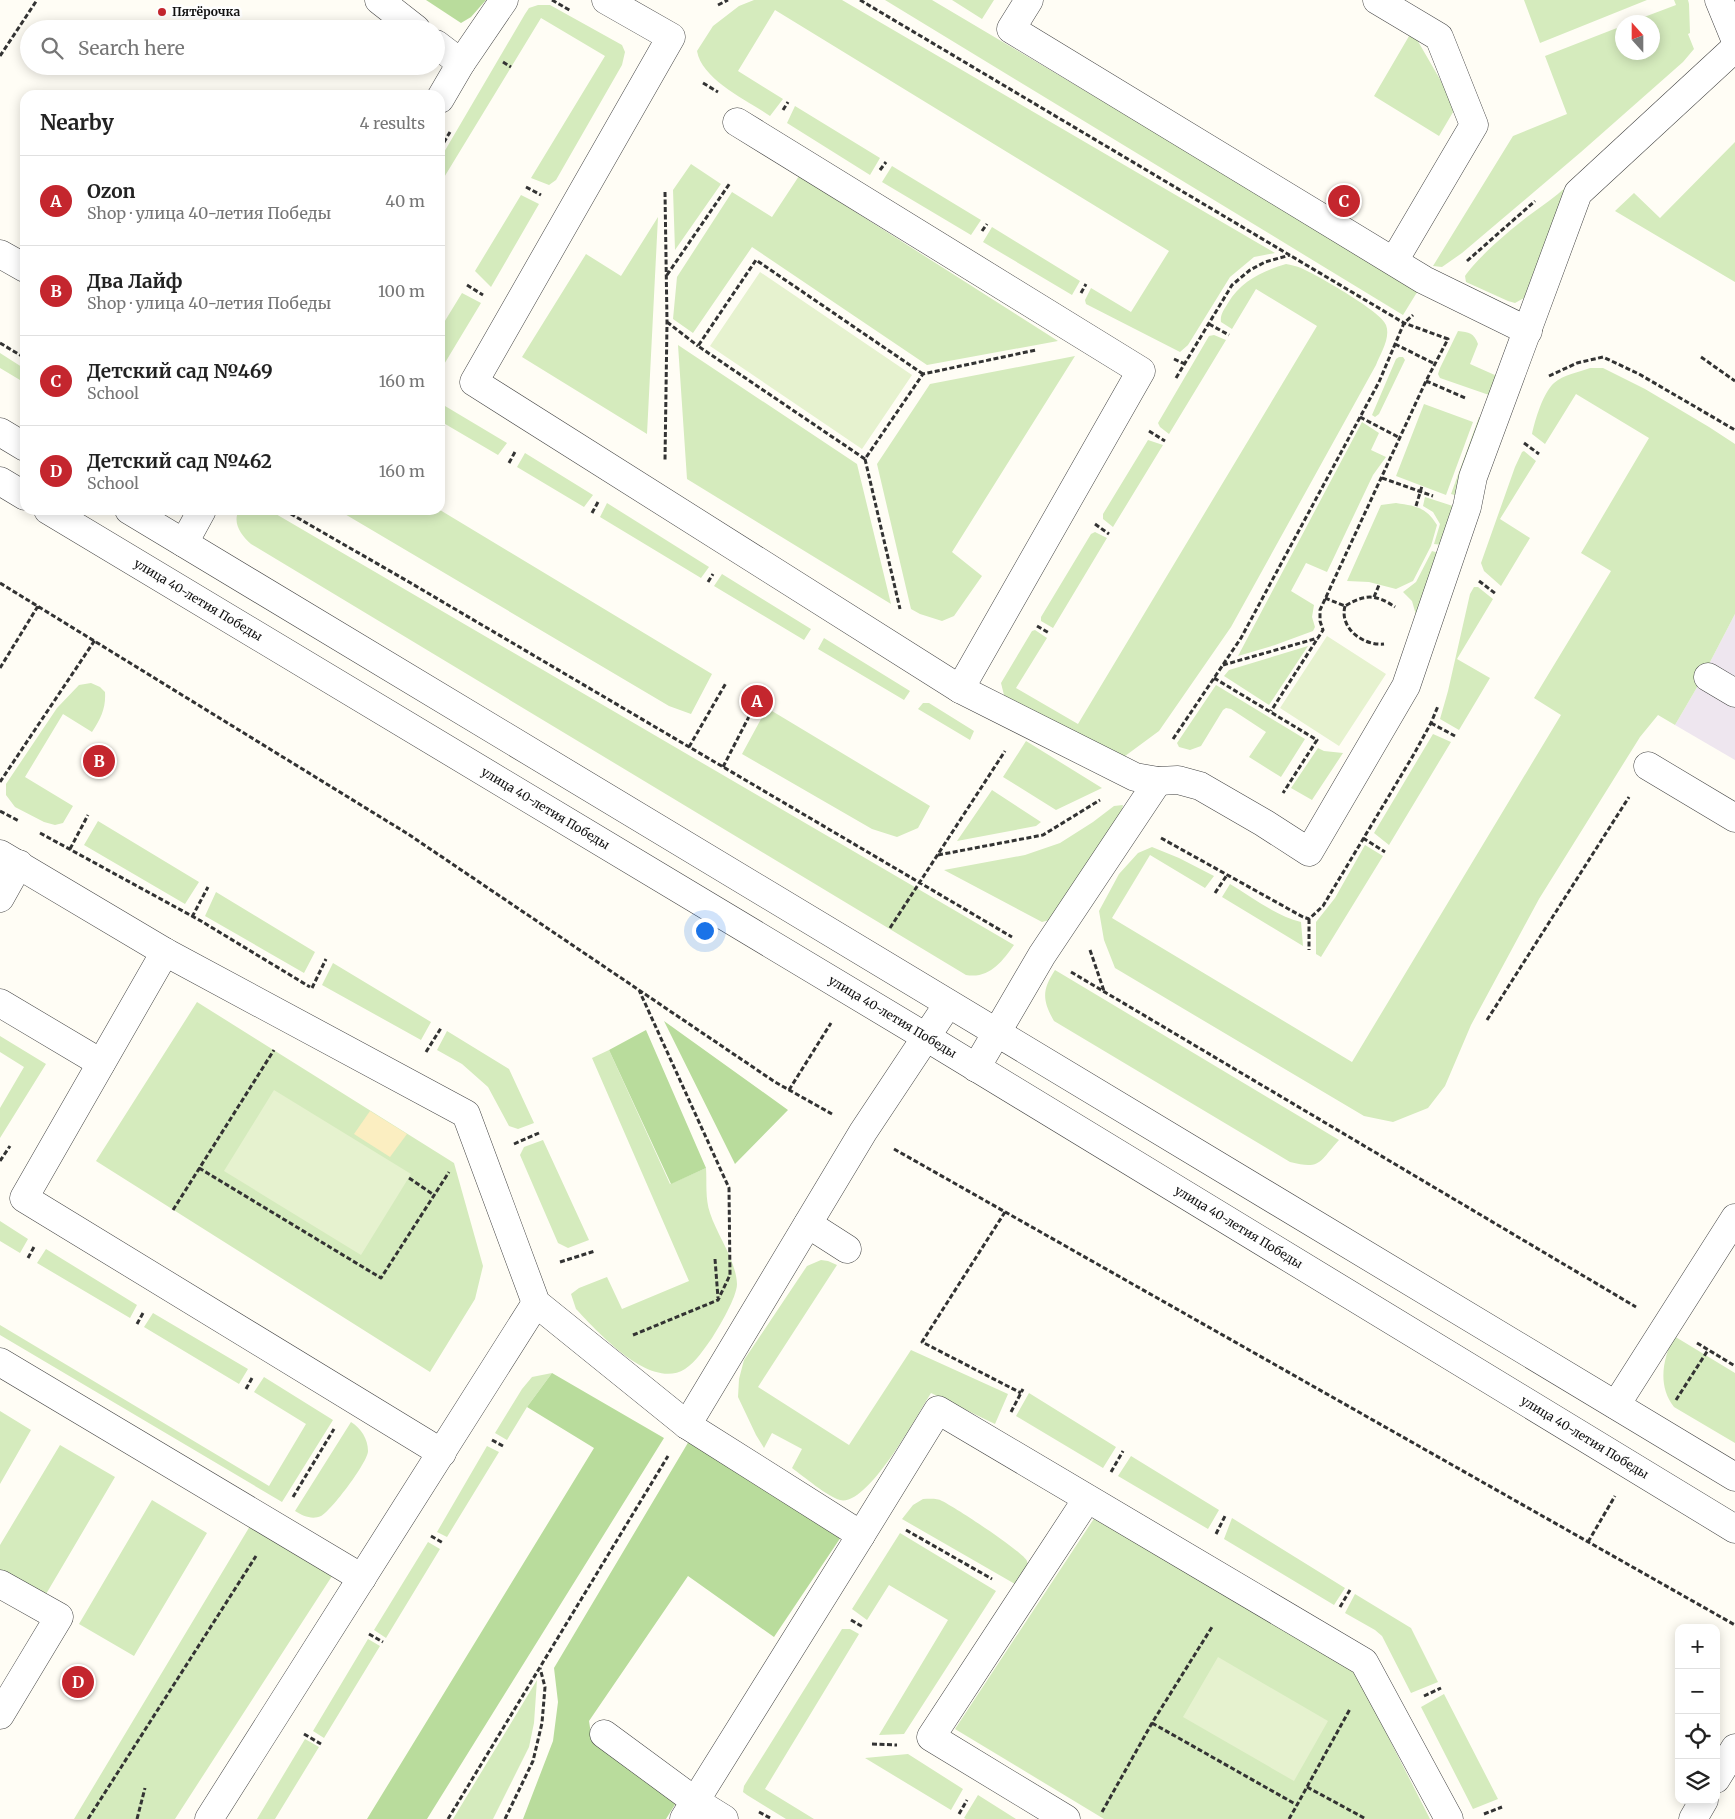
<!DOCTYPE html>
<meta charset="utf-8">
<style>
body{margin:0;font-family:Merriweather,serif;background:#f2f2f2;color:#222}
.controls{position:absolute;right:15px;bottom:15px;display:grid;overflow:hidden;border-radius:10px;box-shadow:0 2px 12px #0003}
.controls button{width:45px;height:45px;display:grid;place-items:center;padding:0;border:0;border-bottom:1px solid #e0e0e0;background:#fff;color:#222;font:25px sans-serif}
.compass{position:absolute;left:1615px;top:15px;width:45px;height:45px;border-radius:50%;background:#fff;box-shadow:0 2px 12px #0003;rotate:339deg}
.you{position:absolute;left:704px;top:930px;width:18px;height:18px;margin:-12px;border:4px solid #fff;border-radius:50%;background:#1a73e8;box-shadow:0 0 0 8px #1a73e833}
.badge{display:grid;place-items:center;width:32px;height:32px;border-radius:50%;background:#c4262e;color:#fff;font-size:16px;font-weight:700}
.pin{position:absolute;translate:-50% -50%;border:2px solid #fff;box-shadow:0 1px 5px #0006}
.list{margin:0;padding:0;list-style:none}
h2{display:flex;justify-content:space-between;align-items:center;height:65px;margin:0;padding:0 20px;font-size:21px}
h2 small{font-size:16px;font-weight:400;color:#767676}
.list li{display:grid;grid-template-columns:32px 1fr auto;gap:15px;align-items:center;box-sizing:border-box;height:90px;padding:0 20px;border-top:1px solid #e0e0e0}
.list b{display:block;font-size:19px;white-space:nowrap}
.list p{margin:0;font-size:16px;white-space:nowrap;color:#767676}
.list em{font-size:16px;font-style:normal;color:#767676}
.icon{flex:none;width:28px;height:28px;fill:none;stroke:currentColor;stroke-width:2;stroke-linecap:round;stroke-linejoin:round}
.map{position:relative;flex:none;width:1735px;height:1819px;overflow:hidden}
.search{position:absolute;background:#fff;box-shadow:0 2px 12px #0003;left:20px;top:20px;width:425px;height:55px;display:flex;align-items:center;gap:12px;box-sizing:border-box;padding:0 18px;border-radius:28px;color:#767676;font-size:19px}
.panel{position:absolute;background:#fff;box-shadow:0 2px 12px #0003;left:20px;top:90px;width:425px;height:425px;border-radius:15px}
.map>svg:first-child{display:block}
.industrial{fill:#eee6ef}
.green{fill:#d5ebbd}
.forest{fill:#b9dc9c}
.sand{fill:#fbeec1}
.pitch{fill:#e6f2cf}
.lines{fill:none;stroke-linecap:round;stroke-linejoin:round}
.minor-casing{stroke:#444;stroke-width:29}
.path{stroke:#333;stroke-width:3;stroke-dasharray:5 2.5;stroke-linecap:butt}
.minor{stroke:#fff;stroke-width:28}
.poi-dot{fill:#c4262e;stroke:#fff;stroke-width:2}
.labels{text-anchor:middle;stroke-width:5;stroke-linejoin:round;paint-order:stroke}
.poi-label{font-size:12px;font-weight:bold;fill:#111;stroke:#fff;text-anchor:start}
.street-label{font-size:12px;fill:#111;stroke:#fff}
</style>
<div class="map">
<svg width="1735" height="1819" viewBox="0 0 1735 1819">
<rect width="100%" height="100%" fill="#fffdf5"/>
<path class="industrial" d="M 1735,614 L 1735,760 L 1675,725 L 1696,689 Z"/>
<path class="green" d="M 754,0 L 842,0 L 1275,253 L 1254,257 L 1230,277 L 1188,345 L 1180,352 L 1086,304 L 1085,300 L 1091,288 L 1131,312 L 1169,251 L 775,10 L 738,71 L 783,99 L 770,116 C 747,100 702,80 697,51 L 713,26 L 739,6 Z
M 885,0 L 932,0 L 1419,289 L 1403,315 Z
M 952,0 L 994,0 L 982,19 Z
M 1524,0 L 1647,0 L 1540,43 Z
M 1674,0 L 1688,0 L 1689,4 L 1690,33 L 1688,34 L 1694,49 L 1683,62 L 1581,152 L 1462,253 L 1442,267 L 1433,266 L 1513,136 L 1567,114 L 1545,56 L 1622,26 L 1622,52 L 1652,52 L 1652,22 L 1631,22 L 1676,5 Z
M 538,5 L 550,5 L 622,45 L 625,52 L 622,65 L 556,180 L 549,185 L 531,178 L 605,56 L 541,18 L 440,184 L 440,159 L 525,14 L 529,8 Z
M 1412,31 L 1456,107 L 1439,136 L 1374,96 Z
M 795,106 L 880,158 L 870,175 L 787,123 Z
M 1735,142 L 1735,282 L 1615,211 L 1634,193 L 1660,218 Z
M 691,164 L 721,184 L 675,250 L 673,190 Z
M 892,166 L 981,220 L 971,235 L 882,182 Z
M 799,176 L 1058,341 L 927,365 L 752,247 L 693,333 L 673,319 L 677,277 L 732,192 L 772,217 Z
M 1566,187 L 1524,298 L 1515,303 L 1508,301 L 1466,282 L 1465,276 C 1478,257 1512,228 1531,214 C 1543,205 1555,197 1566,187 Z
M 521,195 L 539,204 L 491,287 L 475,271 Z
M 658,217 L 647,434 L 522,357 L 586,254 L 621,276 Z
M 992,227 L 1080,281 L 1072,295 L 983,242 Z
M 1286,264 C 1291,265 1297,266 1301,268 C 1317,275 1382,312 1386,325 C 1391,338 1380,354 1376,365 L 1231,627 L 1159,731 L 1121,759 L 1018,709 L 1004,695 L 1001,683 L 1032,631 L 1035,630 L 1047,638 L 1016,688 L 1078,724 L 1317,326 L 1256,289 L 1232,329 L 1221,322 C 1220,314 1224,310 1228,303 C 1241,281 1263,271 1286,264 Z
M 462,293 L 481,303 L 440,371 L 440,329 Z
M 1458,331 C 1469,332 1474,333 1478,344 L 1470,364 L 1497,376 L 1489,395 L 1440,378 L 1438,374 L 1440,368 Z
M 1214,335 L 1226,340 L 1169,434 L 1160,427 L 1158,423 L 1209,336 Z
M 678,345 L 857,464 L 891,604 L 687,479 Z
M 0,353 L 25,369 L 25,383 L 0,368 Z
M 1075,356 L 952,552 L 982,576 L 954,616 L 942,621 L 920,614 L 911,609 L 877,464 L 930,384 Z
M 1399,357 L 1403,357 L 1405,360 L 1379,414 L 1375,417 L 1372,415 L 1396,359 Z
M 1590,368 L 1603,368 L 1645,389 L 1709,427 L 1735,444 L 1735,614 L 1696,689 L 1675,725 L 1658,715 L 1640,737 L 1539,899 L 1471,1025 L 1445,1086 L 1428,1108 L 1393,1122 L 1364,1116 L 1115,968 L 1104,940 L 1099,911 L 1119,874 L 1138,853 L 1152,847 L 1179,858 L 1214,876 L 1205,888 L 1150,855 L 1112,918 L 1352,1062 L 1561,715 L 1534,698 L 1611,571 L 1581,553 L 1649,438 L 1576,394 L 1545,444 L 1532,434 C 1535,420 1543,393 1554,383 C 1563,375 1579,372 1590,368 Z
M 440,403 L 507,443 L 498,455 L 440,421 Z
M 1424,404 L 1473,422 L 1446,495 L 1396,476 Z
M 1479,417 L 1488,420 L 1464,498 L 1451,494 Z
M 1362,422 L 1379,433 L 1371,450 L 1386,457 L 1373,475 L 1327,572 L 1306,563 L 1291,591 L 1314,605 L 1312,617 L 1315,627 L 1313,631 L 1275,645 L 1238,656 Z
M 1148,440 L 1163,445 L 1113,527 L 1103,519 L 1103,514 Z
M 1524,451 L 1536,461 L 1500,519 L 1530,538 L 1501,586 L 1484,571 L 1481,563 L 1515,467 L 1522,452 Z
M 525,453 L 593,495 L 584,507 L 517,467 Z
M 1425,497 L 1459,508 L 1442,545 L 1434,544 L 1440,524 L 1433,512 L 1423,506 Z
M 607,503 L 709,567 L 701,578 L 600,517 Z
M 1396,503 C 1416,506 1426,507 1437,525 L 1431,546 L 1413,581 L 1396,589 L 1369,582 L 1347,581 L 1381,505 Z
M 239,510 L 269,510 L 1014,945 C 1002,962 989,979 966,975 L 251,544 C 241,535 232,523 239,510 Z
M 338,510 L 440,510 L 712,674 L 691,714 L 669,706 Z
M 1095,532 L 1107,538 L 1053,628 L 1041,621 L 1041,617 L 1091,534 Z
M 1432,551 L 1445,555 L 1416,615 L 1412,601 L 1403,592 L 1416,582 Z
M 722,574 L 811,629 L 804,640 L 714,586 Z
M 1474,587 L 1478,587 L 1493,599 L 1457,659 L 1490,678 L 1459,730 L 1440,719 L 1448,691 L 1470,594 Z
M 824,638 L 910,691 L 904,700 L 818,649 Z
M 1308,646 L 1269,705 L 1224,676 L 1229,670 Z
M 91,683 L 100,687 L 105,692 C 106,708 101,718 92,732 L 63,714 L 25,777 L 73,806 L 63,823 L 55,825 L 44,822 L 15,807 L 6,795 L 6,784 L 57,708 L 79,685 Z
M 1216,685 L 1305,739 L 1281,777 L 1249,757 L 1266,732 L 1231,709 L 1226,708 L 1223,710 L 1201,746 L 1190,750 L 1179,747 L 1177,743 Z
M 923,703 L 929,703 L 974,731 L 970,740 L 918,709 Z
M 767,708 L 930,806 L 918,828 L 897,837 L 872,829 L 742,754 Z
M 1433,734 L 1451,742 L 1389,845 L 1374,833 Z
M 1026,741 L 1102,788 L 1056,810 L 1003,777 Z
M 1318,748 L 1324,751 L 1343,753 L 1312,800 L 1291,788 Z
M 992,790 L 1041,822 L 1036,826 L 957,841 Z
M 1123,805 L 1121,815 L 1050,920 L 1042,922 L 944,870 L 1025,855 L 1060,843 L 1093,822 L 1114,806 Z
M 98,821 L 199,882 L 185,904 L 84,845 Z
M 1365,845 L 1383,856 L 1321,957 L 1316,954 L 1316,922 L 1335,898 Z
M 1230,884 C 1252,897 1276,916 1301,922 L 1303,946 L 1222,897 Z
M 216,892 L 315,952 L 304,973 L 205,916 Z
M 333,963 L 431,1022 L 421,1040 L 322,985 Z
M 1055,970 L 1339,1140 C 1319,1162 1321,1170 1290,1162 L 1054,1021 C 1042,1000 1042,990 1055,970 Z
M 197,1002 L 454,1163 L 483,1266 L 475,1299 L 430,1372 L 96,1161 Z
M 447,1031 L 509,1069 L 534,1123 L 518,1129 L 509,1126 L 488,1087 L 462,1064 L 437,1050 Z
M 0,1036 L 46,1064 L 0,1138 L 0,1108 L 24,1067 L 0,1052 Z
M 609,1050 L 670,1184 L 706,1168 C 707,1183 705,1198 710,1213 C 717,1235 736,1260 737,1284 C 737,1297 719,1327 712,1338 C 704,1349 696,1362 685,1369 C 650,1391 597,1331 576,1309 L 571,1294 L 579,1288 L 607,1277 L 622,1309 L 689,1281 L 592,1058 Z
M 543,1140 L 589,1240 L 568,1248 L 558,1243 L 520,1155 L 524,1147 Z
M 0,1221 L 28,1239 L 20,1253 L 0,1241 Z
M 46,1249 L 137,1305 L 130,1318 L 37,1263 Z
M 821,1260 L 828,1261 L 837,1265 L 758,1387 L 849,1445 L 911,1350 L 1008,1394 L 995,1424 L 931,1393 C 917,1415 868,1507 840,1500 C 828,1497 803,1476 792,1468 L 802,1449 L 772,1433 L 764,1448 L 756,1435 L 738,1397 L 739,1379 L 744,1360 L 807,1266 Z
M 153,1313 L 248,1369 L 239,1384 L 144,1327 Z
M 0,1325 L 269,1486 L 306,1424 L 254,1392 L 264,1377 L 333,1420 L 282,1502 L 0,1335 Z
M 1674,1336 L 1735,1373 L 1735,1443 L 1674,1407 C 1657,1385 1663,1359 1674,1336 Z
M 552,1373 L 527,1407 L 507,1440 L 495,1433 L 522,1389 L 532,1377 Z
M 1029,1393 L 1116,1447 L 1103,1468 L 1016,1416 Z
M 0,1411 L 31,1430 L 0,1484 Z
M 351,1422 C 361,1428 368,1439 368,1451 C 368,1462 331,1511 321,1516 C 312,1520 303,1516 295,1511 Z
M 60,1445 L 115,1477 L 39,1606 L 0,1584 L 0,1545 Z
M 487,1446 L 499,1452 L 447,1537 L 437,1532 Z
M 1131,1456 L 1219,1510 L 1208,1529 L 1118,1476 Z
M 923,1499 C 929,1499 937,1498 942,1501 C 955,1507 1023,1552 1027,1561 C 1030,1571 1024,1579 1020,1587 L 902,1519 L 913,1505 Z
M 152,1500 L 207,1533 L 134,1656 L 79,1624 Z
M 1095,1517 L 1355,1672 L 1430,1819 L 1104,1819 L 955,1729 Z
M 1232,1518 L 1345,1588 L 1334,1605 L 1224,1539 Z
M 250,1526 L 334,1573 L 175,1819 L 74,1819 Z
M 900,1533 L 996,1591 L 904,1734 L 879,1735 L 948,1620 L 889,1585 L 867,1620 L 852,1609 Z
M 428,1542 L 440,1549 L 386,1638 L 374,1630 Z
M 1355,1594 L 1411,1628 L 1438,1682 L 1411,1693 L 1382,1636 L 1375,1630 L 1345,1613 Z
M 842,1629 L 850,1629 L 859,1634 L 765,1789 L 814,1819 L 786,1819 L 747,1795 L 743,1792 L 744,1786 Z
M 368,1639 L 380,1646 L 324,1738 L 313,1731 Z
M 537,1680 L 534,1723 L 529,1747 L 493,1819 L 453,1819 Z
M 1444,1694 L 1498,1799 L 1473,1809 L 1421,1707 Z
M 305,1739 L 319,1747 L 275,1819 L 257,1819 Z
M 908,1754 L 963,1789 L 951,1810 L 865,1758 Z
M 978,1795 L 1016,1819 L 966,1819 L 964,1818 Z"/>
<path class="forest" d="M 426,0 L 486,0 L 471,17 L 461,23 Z
M 664,1021 L 788,1110 L 735,1164 Z
M 646,1030 L 706,1168 L 671,1184 L 609,1050 Z
M 552,1373 L 664,1438 L 427,1819 L 367,1819 L 594,1448 L 527,1407 Z
M 689,1441 L 841,1537 L 774,1637 L 688,1576 L 589,1721 L 592,1740 L 676,1803 L 666,1819 L 523,1819 L 553,1741 L 558,1702 L 554,1668 Z"/>
<path class="sand" d="M 370,1111 L 407,1134 L 390,1157 L 354,1134 Z"/>
<path class="pitch" d="M 760,272 L 912,375 L 862,449 L 710,346 Z
M 1327,636 L 1386,674 L 1339,746 L 1280,708 Z
M 274,1090 L 411,1174 L 361,1255 L 224,1171 Z
M 1218,1657 L 1328,1721 L 1294,1781 L 1183,1717 Z"/>
<g class="lines">
<g class="minor-casing">
<g id="minor">
<path d="M 379,0 L 416,29"/>
<path d="M 606,0 L 671,37 L 474,382 L 960,689 L 1135,777 L 1158,781 L 1178,780 L 1200,786 L 1264,823 L 1309,852 L 1406,686 L 1467,507 L 1473,477 L 1578,193 L 1735,48"/>
<path d="M 1029,0 L 1011,29 L 1424,280 L 1528,331"/>
<path d="M 1377,0 L 1439,37 L 1474,125 L 1394,261"/>
<path d="M 1719,0 L 1735,39"/>
<path d="M 436,44 L 461,63"/>
<path d="M 440,99 L 461,63 L 504,0"/>
<path d="M 737,122 L 1141,371 L 960,689"/>
<path d="M 0,254 L 25,268"/>
<path d="M 0,432 L 25,447"/>
<path d="M 0,481 L 25,496"/>
<path id="s1" d="M 48,510 L 926,1037 L 1735,1529"/>
<path d="M 129,510 L 1735,1477"/>
<path d="M 184,543 L 202,510"/>
<path d="M 1708,677 L 1735,693"/>
<path d="M 1648,766 L 1735,818"/>
<path d="M 0,854 L 165,952 L 466,1114 L 536,1303 L 687,1425 L 861,1535 L 938,1410 L 1364,1662 L 1449,1819"/>
<path d="M 0,898 L 19,864"/>
<path d="M 165,952 L 24,1198 L 442,1453"/>
<path d="M 0,1003 L 101,1063"/>
<path d="M 976,1068 L 1042,955 L 1158,781"/>
<path d="M 808,1224 L 847,1249"/>
<path d="M 0,1362 L 362,1578"/>
<path d="M 1616,1405 L 1735,1218"/>
<path d="M 687,1425 L 863,1132 L 948,1004"/>
<path d="M 0,1584 L 59,1617 L 0,1715"/>
<path d="M 604,1734 L 695,1801 L 724,1819"/>
<path d="M 1716,1779 L 1735,1748"/>
<path d="M 209,1819 L 536,1303"/>
<path d="M 684,1819 L 861,1535"/>
<path d="M 1066,1819 L 931,1737 L 1087,1499"/>
<path d="M 1693,1819 L 1704,1800"/>
</g>
</g>
<path class="path" d="M 552,0 L 571,11
M 860,0 L 1404,323 L 1448,339 L 1426,381 L 1320,610 L 1320,621 L 1323,630 L 1271,711
M 718,5 L 728,0
M 0,56 L 37,0
M 503,62 L 511,67
M 703,83 L 718,92
M 783,110 L 788,102
M 440,149 L 450,132
M 880,170 L 886,162
M 526,187 L 541,195
M 665,192 L 667,322 L 665,460
M 982,231 L 987,224
M 1467,261 L 1535,201
M 667,275 L 730,183
M 467,285 L 483,295
M 1081,293 L 1086,284
M 667,322 L 698,346
M 1209,324 L 1229,335
M 0,343 L 25,358
M 1395,344 L 1435,364
M 1701,357 L 1735,381
M 1174,359 L 1185,364
M 923,374 L 756,260 L 698,346 L 865,459 L 923,374 L 1036,350
M 1549,376 L 1577,363 L 1603,357 L 1639,374 L 1735,430
M 1176,378 L 1232,285 L 1250,270 L 1265,262 L 1290,255
M 1426,381 L 1465,398
M 1360,417 L 1400,438
M 1149,431 L 1165,441
M 1524,443 L 1539,454
M 865,459 L 900,609
M 509,463 L 516,450
M 1382,478 L 1433,496
M 1416,506 L 1422,486
M 284,510 L 409,582 L 1012,937
M 592,513 L 598,502
M 1095,524 L 1109,534
M 1479,581 L 1496,594
M 708,582 L 713,574
M 0,583 L 408,834 L 775,1082 L 832,1114
M 1374,597 L 1379,585
M 1325,598 L 1345,606 C 1365,594 1376,594 1395,607
M 1345,606 C 1339,628 1363,646 1384,644
M 1037,626 L 1049,633
M 1223,665 L 1318,638
M 0,668 L 38,606
M 1214,678 L 1317,740 L 1283,793
M 1431,723 L 1455,736
M 1173,739 L 1241,638 L 1379,382 L 1404,323 L 1413,315
M 689,747 L 726,683
M 723,767 L 757,701
M 0,782 L 95,640
M 0,811 L 19,821
M 40,833 L 201,921 L 310,987
M 1161,838 L 1303,917 L 1309,919 L 1323,906 L 1414,754 L 1431,723 L 1438,706
M 1363,838 L 1385,852
M 70,849 L 88,815
M 938,855 L 1043,835 L 1100,800
M 1215,893 L 1227,875
M 192,917 L 208,887
M 1309,919 L 1309,950
M 890,928 L 1005,751
M 1090,950 L 1104,991
M 1071,972 L 1636,1307
M 312,988 L 326,959
M 1487,1020 L 1629,797
M 426,1052 L 441,1028
M 789,1090 L 831,1023
M 514,1144 L 539,1133
M 894,1149 L 1735,1625
M 0,1161 L 10,1146
M 199,1168 L 381,1278 L 449,1172
M 409,1178 L 434,1195
M 173,1210 L 274,1050
M 1005,1212 L 922,1342 L 1021,1393
M 28,1258 L 35,1245
M 715,1259 L 718,1298
M 560,1262 L 595,1251
M 137,1324 L 143,1313
M 633,1335 L 718,1300 L 730,1275 L 729,1188 L 639,990
M 1697,1343 L 1735,1366
M 246,1389 L 252,1378
M 1676,1400 L 1708,1350
M 1011,1412 L 1023,1389
M 492,1440 L 503,1446
M 1111,1472 L 1123,1451
M 293,1497 L 334,1429
M 906,1530 L 992,1579
M 1216,1534 L 1226,1514
M 431,1536 L 443,1543
M 1588,1542 L 1615,1496
M 1340,1607 L 1350,1590
M 851,1620 L 863,1627
M 369,1634 L 383,1642
M 1424,1696 L 1441,1688
M 1152,1723 L 1297,1805 L 1350,1709
M 304,1734 L 321,1744
M 872,1744 L 897,1745
M 1307,1787 L 1366,1819
M 759,1812 L 772,1819
M 1102,1812 L 1152,1723 L 1212,1627
M 959,1814 L 967,1800
M 1484,1814 L 1502,1807
M 88,1819 L 256,1556
M 137,1819 L 145,1788
M 448,1819 L 668,1456
M 505,1819 L 533,1761 L 542,1723 L 545,1687 L 540,1668
M 1289,1819 L 1297,1805"/>
<use href="#minor" class="minor"/>
</g>
<circle class="poi-dot" cx="162" cy="12" r="5"/>
<g class="labels">
<g class="poi-label">
<text x="172" y="16">Пятёрочка</text>
</g>
<g class="street-label">
<text dy="4" stroke="none"><textPath href="#s1" startOffset="175">улица 40-летия Победы</textPath></text>
<text dy="4" stroke="none"><textPath href="#s1" startOffset="580">улица 40-летия Победы</textPath></text>
<text dy="4" stroke="none"><textPath href="#s1" startOffset="985">улица 40-летия Победы</textPath></text>
<text dy="4" stroke="none"><textPath href="#s1" startOffset="1390">улица 40-летия Победы</textPath></text>
<text dy="4" stroke="none"><textPath href="#s1" startOffset="1795">улица 40-летия Победы</textPath></text>
</g>
</g>
</svg>
<div class="controls">
<button>+</button>
<button>−</button>
<button><svg class="icon" aria-label="locate" viewBox="0 0 24 24"><circle cx="12" cy="12" r="6"/><path d="M12 2v4M12 18v4M2 12h4M18 12h4"/></svg></button>
<button><svg class="icon" aria-label="layers" viewBox="0 0 24 24"><path d="M12 4l9 5-9 5-9-5zM3 14l9 5 9-5"/></svg></button>
</div>
<svg class="compass" viewBox="-18 -18 36 36"><path d="M0-13l5 13h-10z" fill="#e53935"/><path d="M0 13l5-13h-10z" fill="#767676"/></svg>
<div class="you"></div>
<div class="pin badge" style="left:757px;top:701px">A</div>
<div class="pin badge" style="left:99px;top:761px">B</div>
<div class="pin badge" style="left:1344px;top:201px">C</div>
<div class="pin badge" style="left:78px;top:1682px">D</div>
<div class="search"><svg class="icon" aria-label="search" viewBox="0 0 24 24"><circle cx="10" cy="10" r="6"/><path d="M15 15l6 6"/></svg>Search here</div>
<section class="panel">
<h2>Nearby<small>4 results</small></h2>
<ul class="list">
<li><span class="badge">A</span><div><b>Ozon</b><p>Shop · улица 40-летия Победы</p></div><em>40 m</em></li>
<li><span class="badge">B</span><div><b>Два Лайф</b><p>Shop · улица 40-летия Победы</p></div><em>100 m</em></li>
<li><span class="badge">C</span><div><b>Детский сад №469</b><p>School</p></div><em>160 m</em></li>
<li><span class="badge">D</span><div><b>Детский сад №462</b><p>School</p></div><em>160 m</em></li>
</ul>
</section>
</div>
